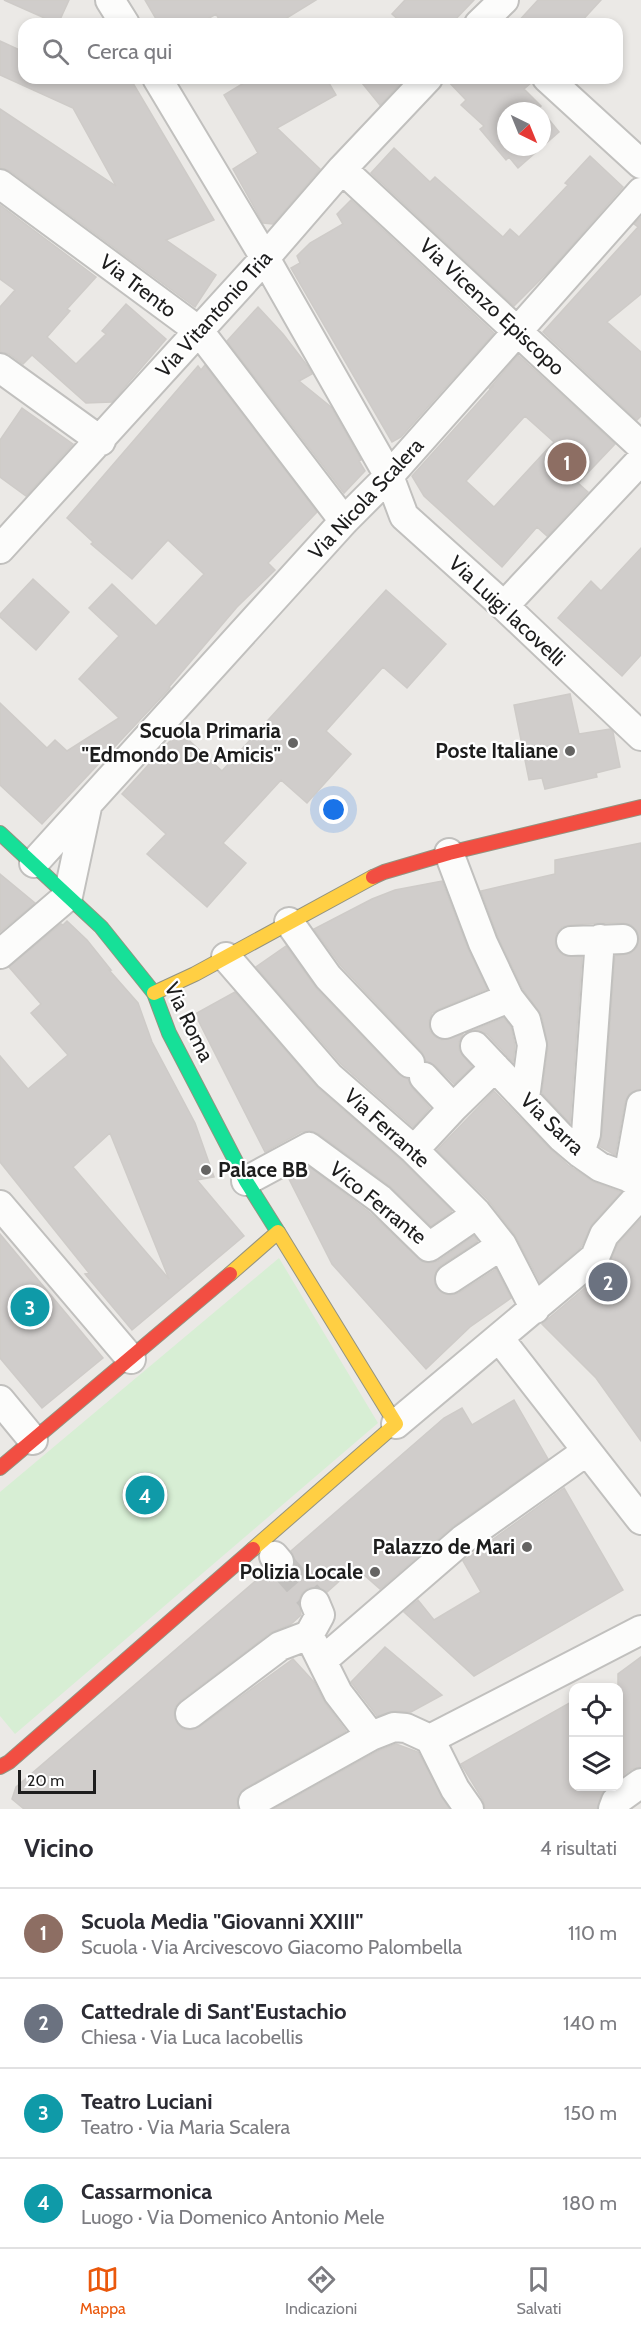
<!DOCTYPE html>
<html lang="it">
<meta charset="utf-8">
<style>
body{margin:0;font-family:Cabin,sans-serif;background:#f2f2f3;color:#2b2b33}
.controls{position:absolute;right:18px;bottom:18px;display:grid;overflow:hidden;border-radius:12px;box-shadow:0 3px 9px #0003}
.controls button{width:54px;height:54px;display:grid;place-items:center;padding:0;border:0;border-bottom:2px solid #e1e1e2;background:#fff;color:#2b2b33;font:30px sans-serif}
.compass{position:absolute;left:497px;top:102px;width:54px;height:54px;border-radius:50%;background:#fff;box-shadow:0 3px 9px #0003;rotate:137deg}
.scale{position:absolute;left:18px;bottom:15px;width:78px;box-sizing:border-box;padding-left:6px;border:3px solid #1d1d1d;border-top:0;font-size:16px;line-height:21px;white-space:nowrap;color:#1d1d1d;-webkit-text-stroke:4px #fff;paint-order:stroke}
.you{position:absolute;left:334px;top:810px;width:21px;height:21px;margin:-15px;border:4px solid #fff;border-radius:50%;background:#1a73e8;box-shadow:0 0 0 9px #1a73e833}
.badge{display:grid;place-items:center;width:39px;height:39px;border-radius:50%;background:#ea580c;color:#fff;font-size:20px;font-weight:700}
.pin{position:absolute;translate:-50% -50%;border:3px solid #fff;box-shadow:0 2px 6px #0006}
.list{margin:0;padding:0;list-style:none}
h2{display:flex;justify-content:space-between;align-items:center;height:78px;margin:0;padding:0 24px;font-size:26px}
h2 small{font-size:20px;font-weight:400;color:#7c7c81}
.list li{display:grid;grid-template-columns:39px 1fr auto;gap:18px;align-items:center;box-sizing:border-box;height:90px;padding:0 24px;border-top:2px solid #e1e1e2}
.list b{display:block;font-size:22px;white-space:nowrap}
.list p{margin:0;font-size:20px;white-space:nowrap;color:#7c7c81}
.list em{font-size:20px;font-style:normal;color:#7c7c81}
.icon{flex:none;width:33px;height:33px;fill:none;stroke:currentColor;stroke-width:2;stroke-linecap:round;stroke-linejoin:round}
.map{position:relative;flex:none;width:641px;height:1809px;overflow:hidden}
.search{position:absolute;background:#fff;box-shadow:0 3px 9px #0003;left:18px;right:18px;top:18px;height:66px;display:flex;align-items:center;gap:15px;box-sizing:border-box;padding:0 21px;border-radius:18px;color:#7c7c81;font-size:22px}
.sheet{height:438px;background:#fff}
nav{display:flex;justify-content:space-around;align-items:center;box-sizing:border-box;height:84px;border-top:2px solid #e1e1e2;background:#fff;font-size:16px;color:#7c7c81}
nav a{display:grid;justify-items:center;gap:3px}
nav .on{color:#ea580c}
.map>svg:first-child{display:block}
.park{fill:#d7eed4}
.building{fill:#d0cdcb;stroke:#cecbc8;stroke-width:1.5;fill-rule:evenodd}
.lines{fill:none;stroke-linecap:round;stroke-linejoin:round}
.street-tunnel{stroke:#c2c0be;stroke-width:28;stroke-dasharray:28 14;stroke-linecap:butt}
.street-casing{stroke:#c1c0be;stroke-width:32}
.fast-casing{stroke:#939380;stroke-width:16}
.slow-casing{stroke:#939380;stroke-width:16}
.jam-casing{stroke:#939380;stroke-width:16}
.street{stroke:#fcfcfb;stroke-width:28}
.fast{stroke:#16e098;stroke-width:14}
.slow{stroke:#ffcf43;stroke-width:14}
.jam{stroke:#f24e42;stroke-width:14}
.poi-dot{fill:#656463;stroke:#fff;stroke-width:2}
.labels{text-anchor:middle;stroke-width:4.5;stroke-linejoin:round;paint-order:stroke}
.street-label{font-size:21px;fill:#1d1d1d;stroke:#fff}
.poi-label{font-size:21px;font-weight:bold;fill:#1d1d1d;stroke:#fff;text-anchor:end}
</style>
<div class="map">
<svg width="641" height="1809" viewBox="0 0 641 1809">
<rect width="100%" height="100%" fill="#ebe9e6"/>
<path class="park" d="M 279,1258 L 378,1423 L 15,1734 L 0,1716 L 0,1492 Z"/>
<path class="building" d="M 4,0 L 69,0 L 58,24 Z
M 145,0 L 316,0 L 277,24 L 222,24 L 216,14 L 199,24 L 159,24 Z
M 405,0 L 474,0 L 451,24 L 403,24 L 392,14 Z
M 538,0 L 601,0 L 579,24 L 516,24 Z
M 0,41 L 24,52 L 24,78 L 130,78 L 214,220 L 166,240 L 216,275 L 195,307 L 10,171 L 0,168 L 0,109 L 116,186 L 73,108 L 0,75 Z
M 252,78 L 326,78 L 336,95 L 277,128 L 320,169 L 273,224 L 263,223 L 233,169 L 258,153 L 224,95 Z
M 358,78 L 405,78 L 380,105 Z
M 445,78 L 531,78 L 531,83 L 524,89 L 541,106 L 539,108 L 542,111 L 506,111 L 506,147 L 542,147 L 542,111 L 559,132 L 518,168 L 509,157 L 506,160 L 480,129 L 484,126 L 461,105 L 466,100 Z
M 394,148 L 430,182 L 435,177 L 503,237 L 510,229 L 519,237 L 568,185 L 565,183 L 590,156 L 623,187 L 551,269 L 514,306 L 371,173 Z
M 351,200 L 494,333 L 401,437 L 392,442 L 291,268 L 300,263 L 297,256 L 310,243 L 343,224 L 337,214 Z
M 0,205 L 96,277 L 67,309 L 70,311 L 47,337 L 76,364 L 106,334 L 102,331 L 126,304 L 166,339 L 112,402 L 86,403 L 32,355 L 23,364 L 9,354 L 0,352 L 0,307 L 15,290 L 0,279 Z
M 641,217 L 641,294 L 607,322 L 641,352 L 641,416 L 637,420 L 543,332 L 638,227 L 634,224 Z
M 258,307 L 283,334 L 309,368 L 312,374 L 299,381 L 331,407 L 361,460 L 359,461 L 365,471 L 344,493 L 227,341 Z
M 518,355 L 615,444 L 578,483 L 588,492 L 547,536 L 537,527 L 502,567 L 424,496 L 412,476 L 494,385 L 489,389 ZM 525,416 L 554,442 L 494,507 L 466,481 Z
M 205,365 L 317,512 L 268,563 L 275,570 L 237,607 L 169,687 L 170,688 L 42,824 L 0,785 L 0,703 L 47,748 L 55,740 L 67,751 L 119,718 L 79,679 L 119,636 L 89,608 L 112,584 L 156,626 L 204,574 L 168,540 L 132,579 L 91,544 L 93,542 L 67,518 L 198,366 L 201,370 Z
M 22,408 L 73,444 L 26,496 L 0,477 L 0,440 Z
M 641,548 L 641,655 L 622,676 L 558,618 L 591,581 L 601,591 Z
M 33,579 L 69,612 L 36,650 L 0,617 L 0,614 Z
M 386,590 L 446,644 L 407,688 L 383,667 L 326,731 L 351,754 L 307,803 L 281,780 L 223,843 L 246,863 L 207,907 L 147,854 L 166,834 L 122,794 L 179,731 L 222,771 Z
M 570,694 L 579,734 L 610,729 L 613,732 L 620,767 L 596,773 L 597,777 L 545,789 L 542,778 L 529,780 L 514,705 Z
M 641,843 L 641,1089 L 629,1094 L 625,1102 L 615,1155 L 599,1146 L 602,1135 L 615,956 L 631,953 L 637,947 L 639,939 L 637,931 L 631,925 L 623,923 L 601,923 L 570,925 L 562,927 L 556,934 L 555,942 L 557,950 L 563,955 L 582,957 L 570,1123 L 542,1093 L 548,1047 L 542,1016 L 523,989 L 498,937 L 481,891 L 555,874 L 555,860 Z
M 0,874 L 35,903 L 0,932 Z
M 442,881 L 468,949 L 487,989 L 439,1009 L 432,1013 L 429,1021 L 430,1031 L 435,1037 L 442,1040 L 463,1034 L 459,1042 L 459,1050 L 472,1067 L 454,1084 L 436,1066 L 426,1061 L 422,1052 L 341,966 L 314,929 L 372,899 L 395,890 Z
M 67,921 L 87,940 L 111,970 L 109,970 L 138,1003 L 152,1042 L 195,1123 L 214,1177 L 197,1180 L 244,1236 L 132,1330 L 85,1274 L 89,1273 L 0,1162 L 0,1056 L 28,1089 L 68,1055 L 31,1013 L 41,1004 L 9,967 L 61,924 L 63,925 ZM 110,1133 L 169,1279 L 73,1167 Z
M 286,946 L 316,988 L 398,1074 L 408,1079 L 412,1088 L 430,1108 L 413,1127 L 341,1064 L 256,967 Z
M 235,992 L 318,1088 L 403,1162 L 452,1211 L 431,1226 L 390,1186 L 319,1134 L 311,1131 L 301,1132 L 265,1152 L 195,1014 Z
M 504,1018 L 511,1027 L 515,1046 L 513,1062 L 487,1034 L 474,1030 Z
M 494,1091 L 549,1148 L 569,1166 L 594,1182 L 621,1192 L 592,1224 L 581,1247 L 540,1282 L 515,1235 L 488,1200 L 437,1150 Z
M 308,1166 L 369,1212 L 423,1262 L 431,1263 L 438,1261 L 474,1236 L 478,1241 L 441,1265 L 436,1271 L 434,1280 L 436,1287 L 442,1293 L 450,1295 L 459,1293 L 496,1269 L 511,1298 L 470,1327 L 426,1369 L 332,1264 L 288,1177 Z
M 641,1219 L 641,1441 L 596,1378 L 542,1324 L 606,1270 L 618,1244 Z
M 0,1234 L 103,1358 L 42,1408 L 0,1358 Z
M 514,1400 L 548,1459 L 452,1527 L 380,1589 L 355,1567 L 327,1592 L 318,1587 L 308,1588 L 302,1593 L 299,1600 L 301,1615 L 291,1624 L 270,1633 L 180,1701 L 175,1707 L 174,1715 L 177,1723 L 183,1729 L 191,1730 L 199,1727 L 293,1659 L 314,1682 L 325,1703 L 346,1731 L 245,1788 L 237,1799 L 238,1809 L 24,1809 L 12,1799 L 16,1787 L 266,1572 L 273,1577 L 281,1578 L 290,1574 L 295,1567 L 295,1560 L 291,1551 L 444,1418 L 462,1408 L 472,1425 Z
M123 1495a22 22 0 1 1 44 0a22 22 0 1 1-44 0Z
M 564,1488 L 623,1590 L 474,1676 L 404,1612 L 418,1600 L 434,1620 L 481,1592 L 463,1561 Z
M 385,1647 L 442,1695 L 411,1712 L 395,1711 L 377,1716 L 351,1682 Z
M 641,1657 L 641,1767 L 632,1769 L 618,1779 L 618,1674 Z
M 573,1701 L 573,1786 L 608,1786 L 601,1795 L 597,1809 L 485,1809 L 483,1800 L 461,1764 Z
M 396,1744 L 418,1752 L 449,1809 L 274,1809 L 378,1751 Z"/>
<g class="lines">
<path class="street-tunnel" d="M 279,1562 L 315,1603"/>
<g class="street-casing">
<path id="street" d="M 110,0 L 125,24
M 479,24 L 504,0
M 157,78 L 265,258 L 389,476 L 404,516 L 504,606 L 641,736
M 547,78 L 641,164
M 342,169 L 641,446
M 0,184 L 199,331 L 344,521
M 0,368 L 101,441
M 0,549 L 265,258 L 342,169 L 428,78
M 504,606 L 641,460
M 449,853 L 483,943 L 509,998 L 526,1020 L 532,1045 L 525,1098
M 34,863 L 344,521 L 389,476 L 641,192
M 289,922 L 328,977 L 410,1063
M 571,941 L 623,939
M 0,954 L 68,896 L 87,807
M 226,957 L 329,1076 L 414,1150 L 476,1212 L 502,1245 L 535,1309
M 445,1024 L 509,998
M 475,1046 L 561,1137 L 580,1153 L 600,1167 L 628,1177 L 641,1185
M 424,1077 L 453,1108
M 414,1150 L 453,1108 L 495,1067
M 580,1153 L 586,1134 L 600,939
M 628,1177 L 641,1105
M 246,1181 L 309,1147 L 380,1199 L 429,1247 L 477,1214
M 0,1205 L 131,1359
M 450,1279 L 502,1245
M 499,1338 L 641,1520
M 0,1400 L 33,1440
M 396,1424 L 595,1257 L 604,1235 L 641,1194
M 274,1556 L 279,1562
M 315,1603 L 320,1615 L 309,1635 L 338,1693 L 371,1736
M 322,1661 L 462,1540 L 587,1451
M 190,1714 L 280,1646 L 309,1635
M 430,1739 L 641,1630
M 430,1739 L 455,1789 L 469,1809
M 255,1809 L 253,1802 L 371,1736 L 394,1727 L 406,1728 L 430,1739
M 613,1809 L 616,1801 L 641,1783"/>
</g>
<g class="fast-casing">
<path id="fast" d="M 0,833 L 101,927 L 154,993 L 169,1033 L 246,1181 L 278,1232"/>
</g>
<g class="slow-casing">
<path id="slow" d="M 154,993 L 195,974 L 373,877
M 230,1274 L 278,1232 L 396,1424 L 253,1549"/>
</g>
<g class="jam-casing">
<path id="jam" d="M 373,877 L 384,872 L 449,853 L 641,807
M 0,1468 L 230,1274
M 0,1767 L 9,1762 L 253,1549"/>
</g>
<use href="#street" class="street"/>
<use href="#fast" class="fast"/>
<use href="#slow" class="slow"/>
<use href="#jam" class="jam"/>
</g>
<g class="poi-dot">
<circle cx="293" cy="743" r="6"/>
<circle cx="570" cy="751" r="6"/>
<circle cx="206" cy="1170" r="6"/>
<circle cx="527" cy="1547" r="6"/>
<circle cx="375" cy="1572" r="6"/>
</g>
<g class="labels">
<g class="street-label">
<text transform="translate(138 286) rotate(37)" y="7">Via Trento</text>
<text transform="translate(492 307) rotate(43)" y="7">Via Vicenzo Episcopo</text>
<text transform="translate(214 314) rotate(-48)" y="7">Via Vitantonio Tria</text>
<text transform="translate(366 499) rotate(-47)" y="7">Via Nicola Scalera</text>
<text transform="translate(507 611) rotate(43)" y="7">Via Luigi Iacovelli</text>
<text transform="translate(189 1022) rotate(64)" y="7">Via Roma</text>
<text transform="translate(552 1124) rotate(44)" y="7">Via Sarra</text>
<text transform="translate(387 1128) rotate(42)" y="7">Via Ferrante</text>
<text transform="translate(378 1203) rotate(39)" y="7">Vico Ferrante</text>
</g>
<g class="poi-label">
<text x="281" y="738">Scuola Primaria<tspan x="281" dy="24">"Edmondo De Amicis"</tspan></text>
<text x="558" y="758">Poste Italiane</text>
<text x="218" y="1177" text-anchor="start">Palace BB</text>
<text x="515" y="1554">Palazzo de Mari</text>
<text x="363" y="1579">Polizia Locale</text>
</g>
</g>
</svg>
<div class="controls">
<button><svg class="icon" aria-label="locate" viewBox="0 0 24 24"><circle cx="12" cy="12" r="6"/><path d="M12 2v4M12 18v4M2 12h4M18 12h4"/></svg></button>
<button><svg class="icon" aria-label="layers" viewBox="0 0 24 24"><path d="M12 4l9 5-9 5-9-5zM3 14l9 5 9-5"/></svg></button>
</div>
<svg class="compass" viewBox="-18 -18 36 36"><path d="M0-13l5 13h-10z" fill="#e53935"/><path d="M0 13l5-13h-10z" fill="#7c7c81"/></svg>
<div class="scale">20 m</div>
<div class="you"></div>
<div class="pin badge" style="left:567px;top:462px;background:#8d6e63">1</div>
<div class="pin badge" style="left:608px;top:1282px;background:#6b7280">2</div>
<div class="pin badge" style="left:30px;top:1307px;background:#0f9aa8">3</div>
<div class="pin badge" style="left:145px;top:1495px;background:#0f9aa8">4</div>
<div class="search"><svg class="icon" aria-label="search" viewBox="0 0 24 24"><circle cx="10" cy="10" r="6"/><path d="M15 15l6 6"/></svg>Cerca qui</div>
</div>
<section class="sheet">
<h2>Vicino<small>4 risultati</small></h2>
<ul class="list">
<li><span class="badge" style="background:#8d6e63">1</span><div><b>Scuola Media &quot;Giovanni XXIII&quot;</b><p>Scuola · Via Arcivescovo Giacomo Palombella</p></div><em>110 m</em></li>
<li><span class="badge" style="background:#6b7280">2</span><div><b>Cattedrale di Sant'Eustachio</b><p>Chiesa · Via Luca Iacobellis</p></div><em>140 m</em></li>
<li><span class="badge" style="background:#0f9aa8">3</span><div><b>Teatro Luciani</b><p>Teatro · Via Maria Scalera</p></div><em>150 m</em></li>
<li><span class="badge" style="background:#0f9aa8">4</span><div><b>Cassarmonica</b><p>Luogo · Via Domenico Antonio Mele</p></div><em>180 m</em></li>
</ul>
</section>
<nav>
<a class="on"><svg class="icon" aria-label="map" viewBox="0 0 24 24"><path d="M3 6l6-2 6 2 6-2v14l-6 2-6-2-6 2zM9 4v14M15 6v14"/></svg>Mappa</a>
<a><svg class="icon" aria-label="directions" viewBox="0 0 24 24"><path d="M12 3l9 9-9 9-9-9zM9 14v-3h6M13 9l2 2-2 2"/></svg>Indicazioni</a>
<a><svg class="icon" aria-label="saved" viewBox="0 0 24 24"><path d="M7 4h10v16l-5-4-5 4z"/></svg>Salvati</a>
</nav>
